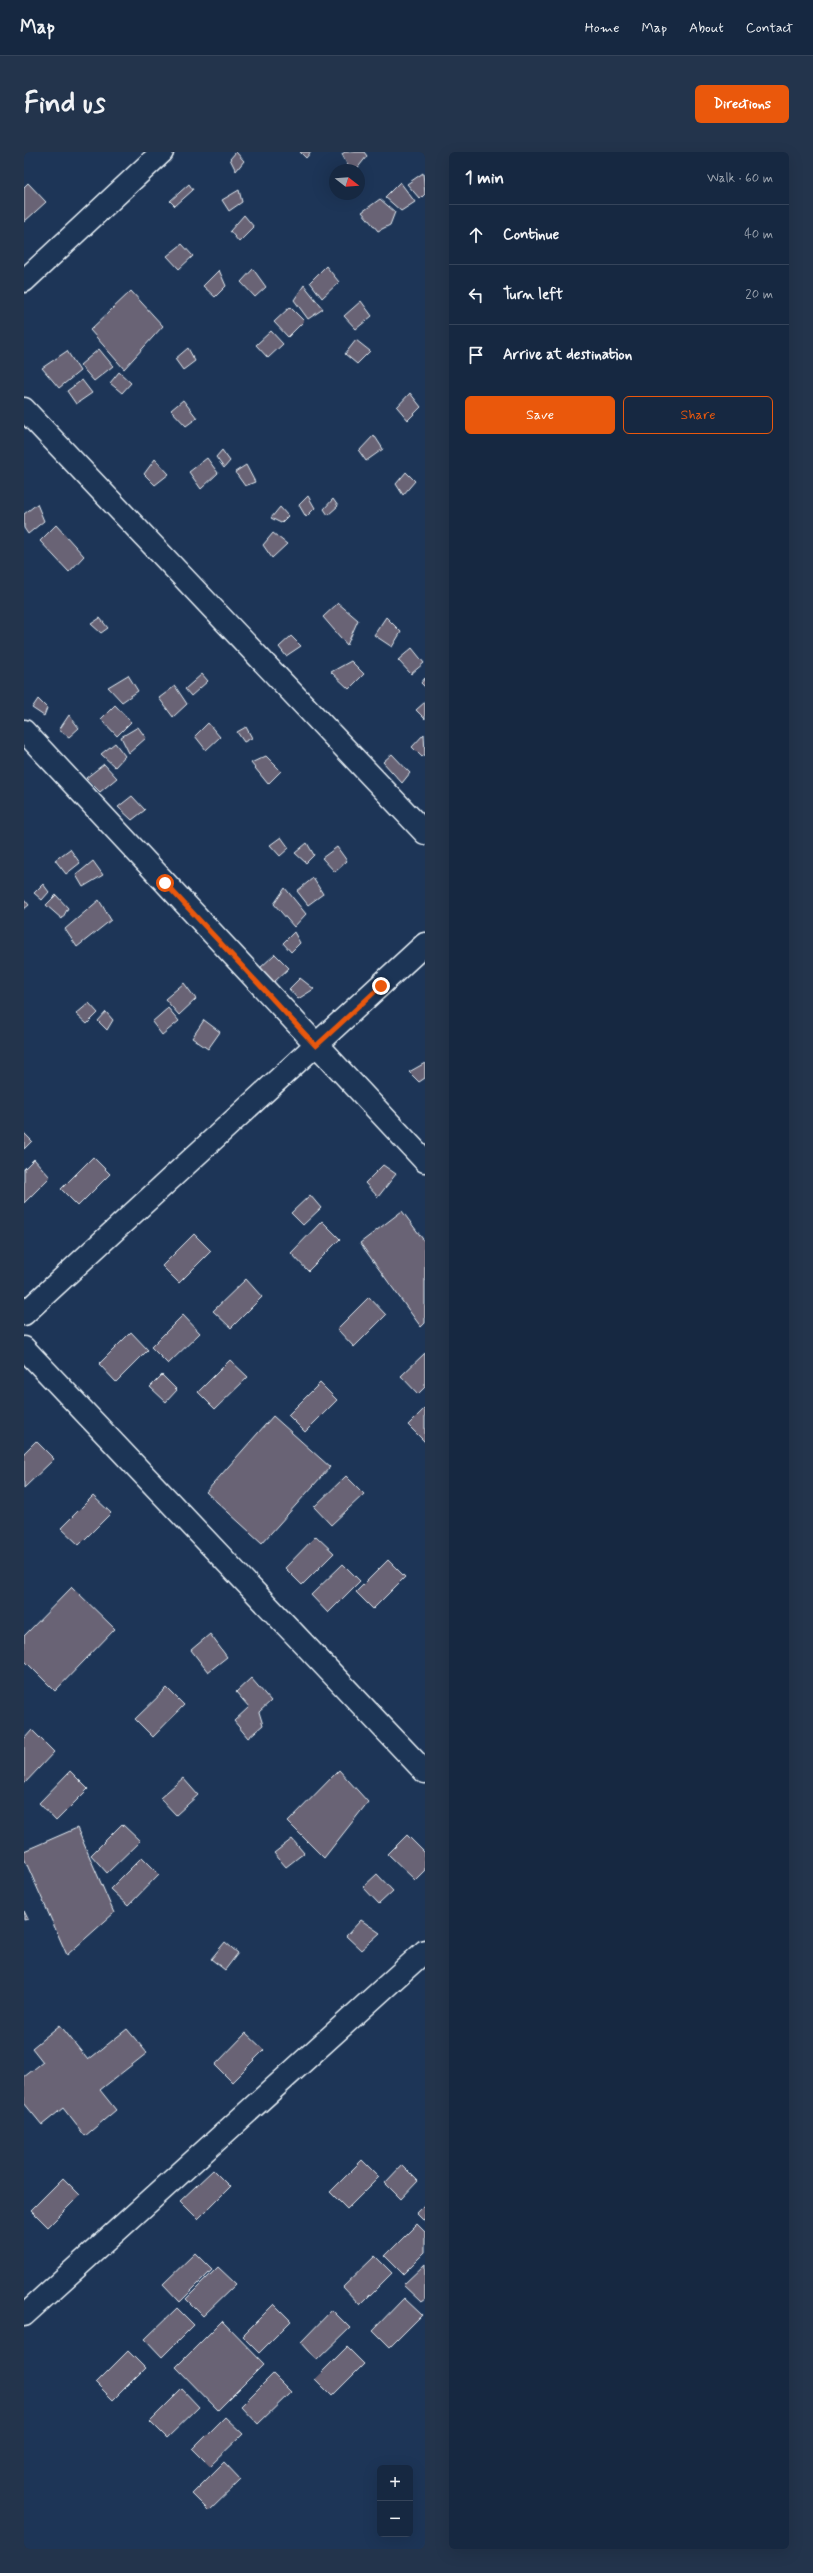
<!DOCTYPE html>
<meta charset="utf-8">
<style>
body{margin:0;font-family:Mynerve,sans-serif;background:#23344c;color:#f1f3f6}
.controls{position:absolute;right:12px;bottom:12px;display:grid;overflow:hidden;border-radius:6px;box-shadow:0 4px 16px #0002}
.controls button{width:36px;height:36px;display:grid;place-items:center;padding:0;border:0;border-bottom:1px solid #35445a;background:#162841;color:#f1f3f6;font:20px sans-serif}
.compass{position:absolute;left:305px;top:12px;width:36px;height:36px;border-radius:50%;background:#162841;box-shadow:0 4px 16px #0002;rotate:107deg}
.stop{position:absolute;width:12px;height:12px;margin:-9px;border:3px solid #ea580c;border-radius:50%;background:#fff}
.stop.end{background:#ea580c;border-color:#fff;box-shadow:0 1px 4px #0008}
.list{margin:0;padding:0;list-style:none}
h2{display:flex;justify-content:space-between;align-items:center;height:52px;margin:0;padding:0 16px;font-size:17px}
h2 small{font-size:13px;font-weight:400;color:#9ea6b1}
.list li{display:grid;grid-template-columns:26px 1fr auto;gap:12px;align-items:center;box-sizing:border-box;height:60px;padding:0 16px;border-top:1px solid #35445a}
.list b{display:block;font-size:15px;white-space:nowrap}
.list em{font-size:13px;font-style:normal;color:#9ea6b1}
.actions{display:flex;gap:8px;padding:12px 16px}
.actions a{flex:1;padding:9px 0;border:1px solid #ea580c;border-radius:6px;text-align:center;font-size:14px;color:#ea580c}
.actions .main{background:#ea580c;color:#fff}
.icon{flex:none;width:22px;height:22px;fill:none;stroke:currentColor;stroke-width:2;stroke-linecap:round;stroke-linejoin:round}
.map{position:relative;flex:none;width:401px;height:2397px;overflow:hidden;border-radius:6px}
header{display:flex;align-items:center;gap:24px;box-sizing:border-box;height:56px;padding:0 20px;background:#162841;border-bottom:1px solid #35445a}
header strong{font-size:19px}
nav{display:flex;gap:22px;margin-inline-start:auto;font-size:14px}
.intro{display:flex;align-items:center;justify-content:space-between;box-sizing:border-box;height:96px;padding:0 24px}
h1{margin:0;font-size:28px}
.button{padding:10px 18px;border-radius:6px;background:#ea580c;color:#fff;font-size:14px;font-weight:700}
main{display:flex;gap:24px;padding:0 24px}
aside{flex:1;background:#162841;border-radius:6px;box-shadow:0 4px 16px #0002}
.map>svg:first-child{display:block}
.building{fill:#696475;stroke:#e8f1f8}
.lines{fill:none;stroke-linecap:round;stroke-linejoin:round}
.minor-casing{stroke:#e8f1f8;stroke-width:25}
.tertiary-casing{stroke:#e8f1f8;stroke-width:25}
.minor{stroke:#1d3557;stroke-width:22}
.tertiary{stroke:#1d3557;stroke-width:22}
.route{stroke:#ea580c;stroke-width:5}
</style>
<header>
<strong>Map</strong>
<nav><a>Home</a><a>Map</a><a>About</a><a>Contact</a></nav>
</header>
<div class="intro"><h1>Find us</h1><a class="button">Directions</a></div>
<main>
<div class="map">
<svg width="401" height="2397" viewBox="0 0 401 2397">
<rect width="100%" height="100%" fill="#1d3557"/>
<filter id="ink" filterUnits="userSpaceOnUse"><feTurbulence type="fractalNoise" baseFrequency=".025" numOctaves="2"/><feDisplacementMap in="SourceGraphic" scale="8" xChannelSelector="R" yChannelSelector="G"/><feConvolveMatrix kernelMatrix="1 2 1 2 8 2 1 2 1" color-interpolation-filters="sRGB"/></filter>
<g filter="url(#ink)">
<path class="building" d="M 212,0 L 220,9 L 212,19 L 206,7 Z
M 276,0 L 287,0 L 282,6 Z
M 321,0 L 340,0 L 343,4 L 332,18 L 326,18 L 318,2 Z
M 399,21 L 401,42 L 396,47 L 383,32 Z
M 376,30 L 391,50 L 377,59 L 361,45 Z
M 4,31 L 22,50 L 0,70 L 0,35 Z
M 165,32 L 169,38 L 151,54 L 146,49 Z
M 215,38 L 218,50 L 205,59 L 198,48 Z
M 356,47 L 371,60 L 366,73 L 354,79 L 338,60 Z
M 220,63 L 230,75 L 215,90 L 206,79 Z
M 158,92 L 169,104 L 155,117 L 143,104 Z
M 302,114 L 315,130 L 298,146 L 286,130 Z
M 229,117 L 242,135 L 231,145 L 217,130 Z
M 195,118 L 202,134 L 191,145 L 179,134 Z
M 280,133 L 299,157 L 284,167 L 270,148 Z
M 107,139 L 139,174 L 100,217 L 66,178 Z
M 337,149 L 348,164 L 332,177 L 320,164 Z
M 266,155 L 280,169 L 264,185 L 250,170 Z
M 247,179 L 259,192 L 244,206 L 232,193 Z
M 332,188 L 346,199 L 333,212 L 321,202 Z
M 164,196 L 171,209 L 159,218 L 151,207 Z
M 75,197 L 89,214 L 70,229 L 56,213 Z
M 43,199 L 56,219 L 35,236 L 18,216 Z
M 95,220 L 107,231 L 98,241 L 86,231 Z
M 58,228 L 68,241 L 52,252 L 43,239 Z
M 386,241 L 397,255 L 384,268 L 373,255 Z
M 159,248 L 173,266 L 162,274 L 147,258 Z
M 350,283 L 359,297 L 342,309 L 335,299 Z
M 198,298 L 206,309 L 200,316 L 192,305 Z
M 183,306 L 194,321 L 177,337 L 165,320 Z
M 131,307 L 145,322 L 131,333 L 120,322 Z
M 222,313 L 231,330 L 221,334 L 211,320 Z
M 382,320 L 391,329 L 379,343 L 372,332 Z
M 284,344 L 291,356 L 282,365 L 275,353 Z
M 309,347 L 314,354 L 304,363 L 300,357 Z
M 13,352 L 20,369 L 4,382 L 0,376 L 0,362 Z
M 256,355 L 264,364 L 257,371 L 247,366 Z
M 32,373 L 60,404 L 45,420 L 16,389 Z
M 249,381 L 263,392 L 248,406 L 239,393 Z
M 314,451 L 334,468 L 323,493 L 299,465 Z
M 362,465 L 377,480 L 368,495 L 350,483 Z
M 76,466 L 84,476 L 77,481 L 67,472 Z
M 267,484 L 277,494 L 262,504 L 255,495 Z
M 388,496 L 400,511 L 387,522 L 374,508 Z
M 327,509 L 340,522 L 325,537 L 307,520 Z
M 178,522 L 184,529 L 167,544 L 161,537 Z
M 104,523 L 114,539 L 98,550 L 84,535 Z
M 401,526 L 401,535 L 397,531 Z
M 151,534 L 163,552 L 149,565 L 135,546 Z
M 14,547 L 23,556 L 20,564 L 8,556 Z
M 401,550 L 401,567 L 392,558 Z
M 91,553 L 107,570 L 93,584 L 77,567 Z
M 45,563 L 55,576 L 45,585 L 35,578 Z
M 184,571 L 196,585 L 182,598 L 171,584 Z
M 114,575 L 122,586 L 105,601 L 97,585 Z
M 222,575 L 228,586 L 220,590 L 213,580 Z
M 400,582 L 401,602 L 398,605 L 388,595 Z
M 91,591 L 101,604 L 91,615 L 77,602 Z
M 368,602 L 386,621 L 378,631 L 359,610 Z
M 242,604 L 257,619 L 244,632 L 227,611 Z
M 80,612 L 93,626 L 76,640 L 62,626 Z
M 108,644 L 121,658 L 108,668 L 94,655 Z
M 257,685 L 265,696 L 256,704 L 246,693 Z
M 283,691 L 290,703 L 282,711 L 271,701 Z
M 313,695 L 323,709 L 311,720 L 298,706 Z
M 46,697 L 56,711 L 42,722 L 31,708 Z
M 69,709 L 79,723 L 59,735 L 52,723 Z
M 289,726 L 299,742 L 284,753 L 273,739 Z
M 19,732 L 25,740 L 18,748 L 10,741 Z
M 261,736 L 282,762 L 270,775 L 250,752 Z
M 32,743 L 44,756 L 38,767 L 22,753 Z
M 0,747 L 5,753 L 0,757 Z
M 75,748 L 87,768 L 53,795 L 41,777 Z
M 270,780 L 276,791 L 267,800 L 259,791 Z
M 251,802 L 265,816 L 249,831 L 235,817 Z
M 276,826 L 290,837 L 274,847 L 265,837 Z
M 160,831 L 172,847 L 155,863 L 141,847 Z
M 65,851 L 74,861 L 63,872 L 52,862 Z
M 144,856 L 155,869 L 138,883 L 128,870 Z
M 82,860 L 89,868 L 83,878 L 74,869 Z
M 180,868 L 196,880 L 184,897 L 168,886 Z
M 401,911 L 401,926 L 395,930 L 385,920 Z
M 0,981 L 8,989 L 0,997 Z
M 69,1005 L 86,1022 L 54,1054 L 37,1037 Z
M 10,1007 L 26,1025 L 0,1051 L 0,1017 Z
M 359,1013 L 372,1022 L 354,1045 L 341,1031 Z
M 286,1043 L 297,1056 L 279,1073 L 267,1061 Z
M 378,1059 L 401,1090 L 401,1171 L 397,1175 L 336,1091 Z
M 298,1069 L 316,1087 L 284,1119 L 267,1101 Z
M 170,1082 L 187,1099 L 155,1131 L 138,1114 Z
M 222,1127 L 238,1145 L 207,1176 L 189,1159 Z
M 345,1145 L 362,1163 L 330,1195 L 313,1177 Z
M 159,1163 L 176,1181 L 144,1212 L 127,1195 Z
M 107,1180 L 124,1198 L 92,1230 L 75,1212 Z
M 401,1201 L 401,1235 L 394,1242 L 377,1224 Z
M 206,1208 L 224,1225 L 191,1257 L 174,1240 Z
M 138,1223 L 153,1238 L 142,1250 L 126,1235 Z
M 296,1231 L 313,1248 L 281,1280 L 264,1263 Z
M 401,1256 L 401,1290 L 384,1273 Z
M 249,1264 L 306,1315 L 238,1391 L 182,1340 Z
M 12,1289 L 30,1307 L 0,1336 L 0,1301 Z
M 322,1324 L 340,1342 L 307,1373 L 290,1355 Z
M 69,1344 L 87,1361 L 55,1393 L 37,1376 Z
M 292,1384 L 310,1401 L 278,1433 L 261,1416 Z
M 364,1408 L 381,1425 L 349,1457 L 332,1440 Z
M 319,1412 L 336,1429 L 304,1461 L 287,1443 Z
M 48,1435 L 91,1477 L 31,1539 L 0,1508 L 0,1484 Z
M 186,1482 L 203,1505 L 184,1520 L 167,1498 Z
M 227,1526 L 247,1549 L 235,1560 L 239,1573 L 224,1586 L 210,1569 L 225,1555 L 212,1540 Z
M 143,1536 L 160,1553 L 129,1585 L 111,1567 Z
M 8,1578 L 30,1600 L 0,1632 L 0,1587 Z
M 315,1618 L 344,1650 L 300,1706 L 264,1670 Z
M 46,1619 L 64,1637 L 32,1669 L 15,1651 Z
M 159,1626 L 174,1643 L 152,1663 L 136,1646 Z
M 98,1672 L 116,1689 L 83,1721 L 67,1703 Z
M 53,1676 L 90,1761 L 43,1803 L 0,1706 L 0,1699 Z
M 383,1683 L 401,1701 L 401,1718 L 391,1728 L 364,1702 Z
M 268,1687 L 280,1701 L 262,1715 L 250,1701 Z
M 118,1705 L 135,1722 L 104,1754 L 86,1737 Z
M 353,1722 L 369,1739 L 355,1752 L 339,1735 Z
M 0,1759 L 4,1767 L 0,1768 Z
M 337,1768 L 356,1781 L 337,1798 L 322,1784 Z
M 201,1790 L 214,1801 L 201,1818 L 187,1807 Z
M 36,1873 L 64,1908 L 103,1877 L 123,1901 L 76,1938 L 92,1958 L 61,1984 L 39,1956 L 18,1973 L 0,1951 L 0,1925 L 19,1910 L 8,1896 Z
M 222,1881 L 240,1898 L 208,1930 L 191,1913 Z
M 338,2008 L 355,2025 L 323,2057 L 306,2040 Z
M 378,2013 L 394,2029 L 377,2047 L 361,2031 Z
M 189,2018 L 206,2035 L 174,2067 L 156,2049 Z
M 39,2026 L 56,2043 L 24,2075 L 7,2058 Z
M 401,2052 L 401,2070 L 392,2061 Z
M 393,2072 L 401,2080 L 401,2100 L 379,2122 L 361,2104 Z
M 171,2101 L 188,2118 L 156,2150 L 139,2132 Z
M 351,2104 L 368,2121 L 336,2153 L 319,2135 Z
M 401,2112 L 401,2147 L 397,2150 L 379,2133 Z
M 194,2115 L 212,2132 L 179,2164 L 162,2147 Z
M 380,2146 L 398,2163 L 366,2195 L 349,2178 Z
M 250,2152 L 267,2169 L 235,2201 L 218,2184 Z
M 153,2156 L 170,2173 L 138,2205 L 121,2187 Z
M 308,2158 L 326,2176 L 293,2208 L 277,2190 Z
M 198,2169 L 240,2212 L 194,2258 L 152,2215 Z
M 323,2195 L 340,2212 L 308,2244 L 291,2227 Z
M 104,2199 L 121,2216 L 89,2248 L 72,2231 Z
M 249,2222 L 267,2240 L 234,2272 L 217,2254 Z
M 158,2237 L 175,2255 L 143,2286 L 126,2269 Z
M 201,2265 L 219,2282 L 186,2314 L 169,2297 Z
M 200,2310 L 217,2328 L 185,2359 L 168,2342 Z"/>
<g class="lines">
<g class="minor-casing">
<path id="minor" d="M 0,257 L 401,681
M 0,579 L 401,1009
M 0,1162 L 401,792
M 0,1196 L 401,1620
M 0,2163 L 401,1799"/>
</g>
<g class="tertiary-casing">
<path id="tertiary" d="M 0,129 L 138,0"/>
</g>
<use href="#minor" class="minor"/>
<use href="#tertiary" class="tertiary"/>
</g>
</g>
<g class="lines" filter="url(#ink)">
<path class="route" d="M 141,731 L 292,894 L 357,834"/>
</g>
</svg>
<div class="controls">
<button>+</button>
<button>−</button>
</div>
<svg class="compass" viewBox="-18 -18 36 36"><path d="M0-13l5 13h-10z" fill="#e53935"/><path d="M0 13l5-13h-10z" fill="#9ea6b1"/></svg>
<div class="stop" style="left:141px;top:731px"></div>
<div class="stop end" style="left:357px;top:834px"></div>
</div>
<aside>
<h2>1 min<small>Walk · 60 m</small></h2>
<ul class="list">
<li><svg class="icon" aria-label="ahead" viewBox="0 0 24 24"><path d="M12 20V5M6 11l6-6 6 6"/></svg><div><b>Continue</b></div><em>40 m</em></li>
<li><svg class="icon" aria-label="left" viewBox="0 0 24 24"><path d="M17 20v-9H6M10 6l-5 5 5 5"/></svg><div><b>Turn left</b></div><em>20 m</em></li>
<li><svg class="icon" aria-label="arrive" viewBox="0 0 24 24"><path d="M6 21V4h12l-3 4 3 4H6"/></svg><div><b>Arrive at destination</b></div></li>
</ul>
<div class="actions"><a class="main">Save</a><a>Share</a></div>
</aside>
</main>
